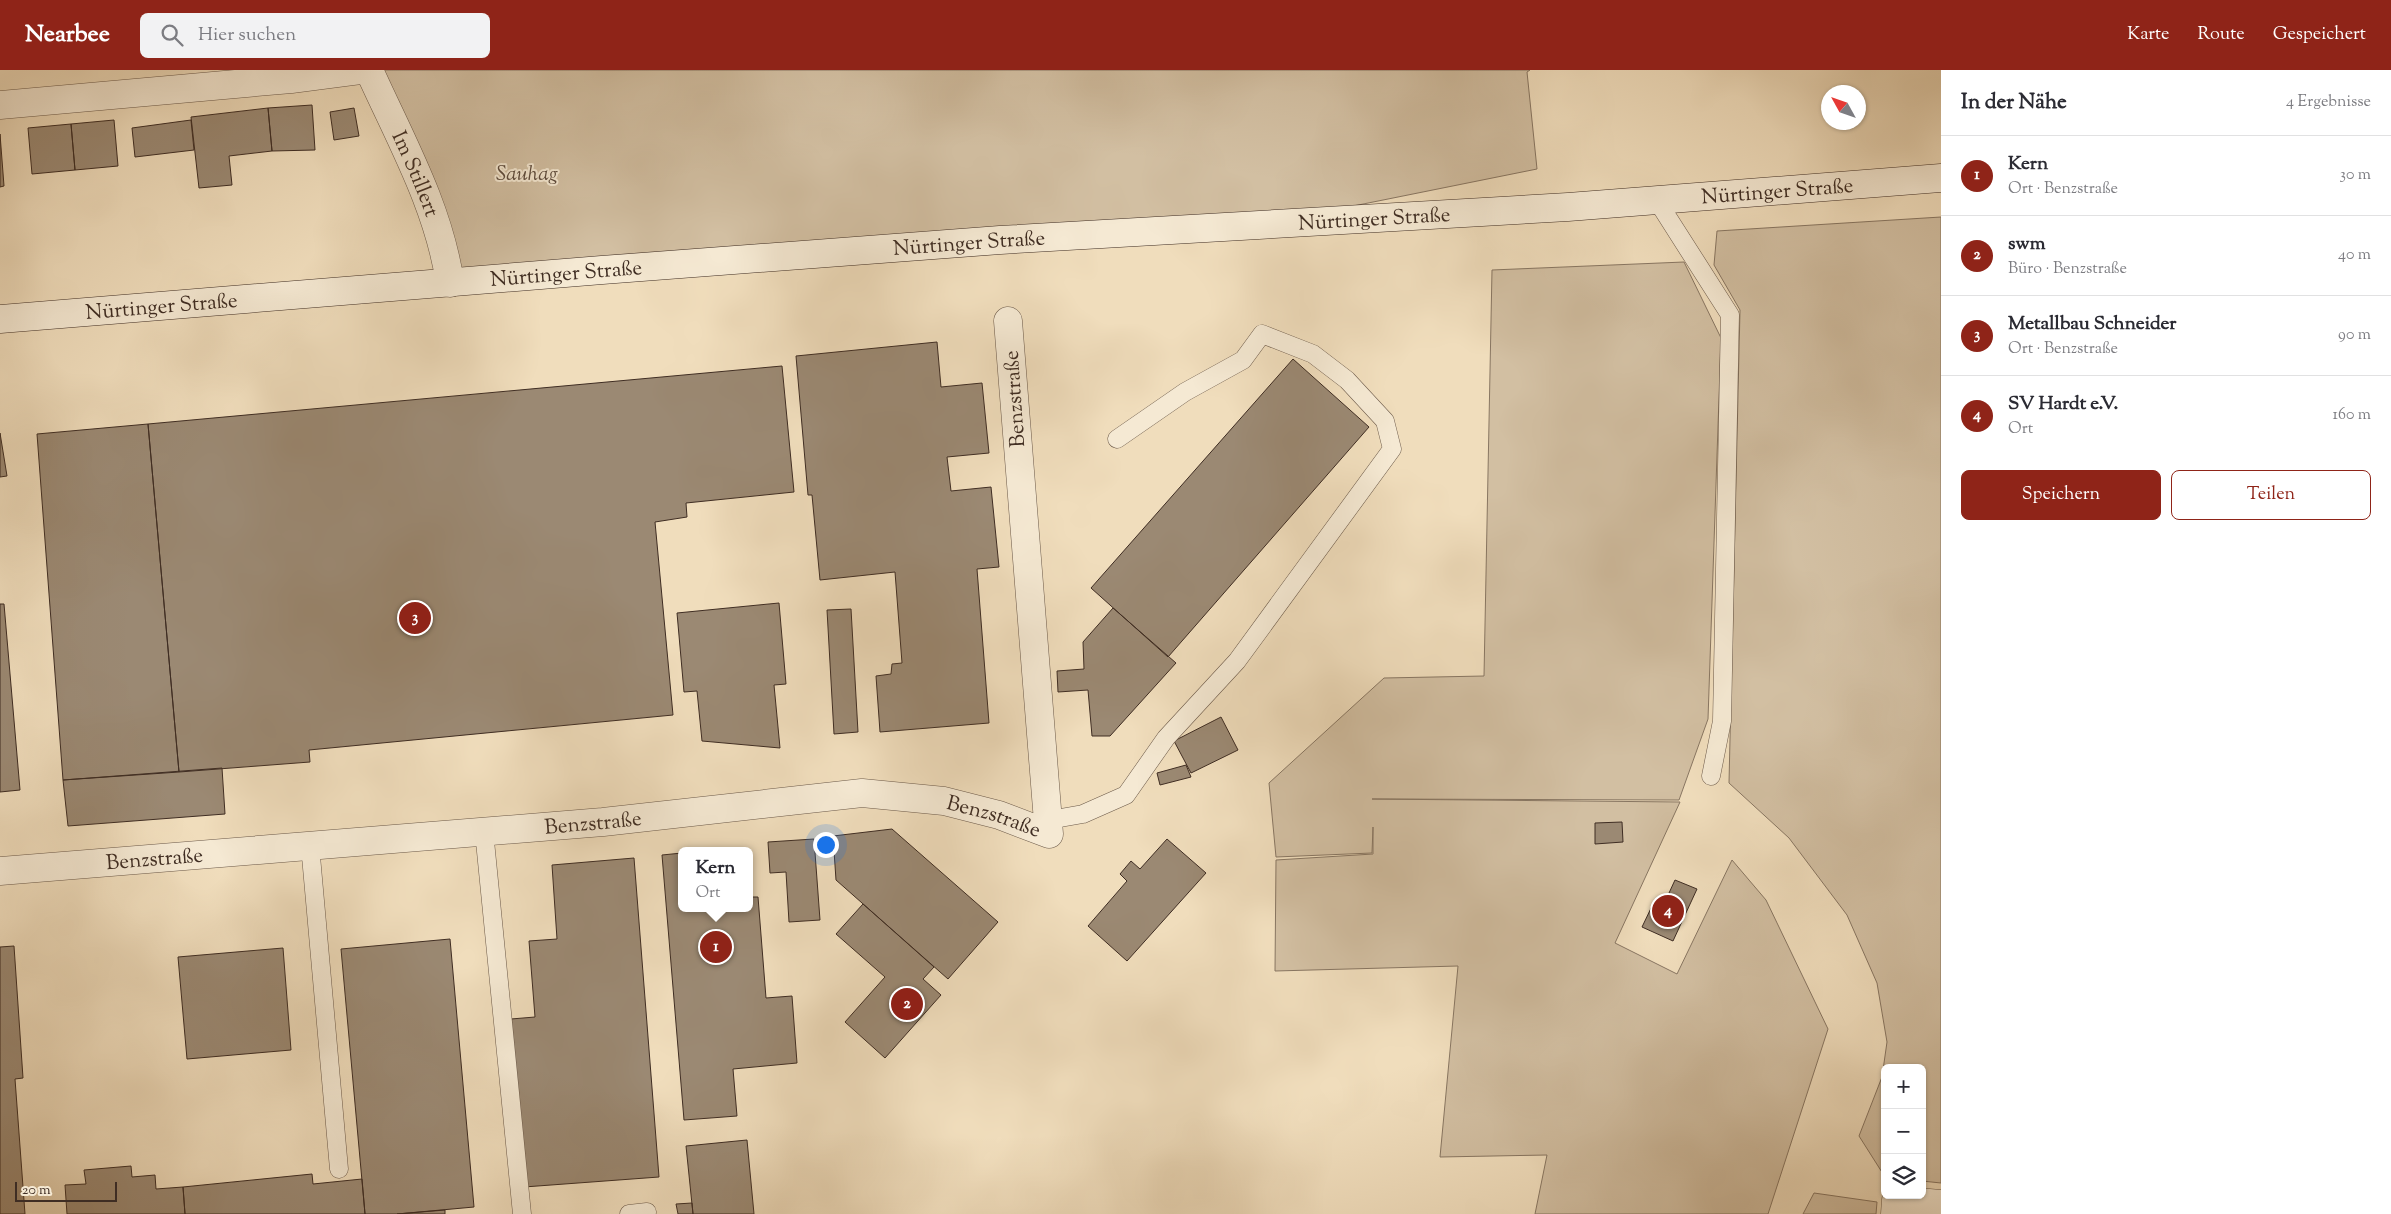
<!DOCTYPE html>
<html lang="de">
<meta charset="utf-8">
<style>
body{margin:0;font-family:"Sorts Mill Goudy",serif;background:#f2f2f3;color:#2b2b33}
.controls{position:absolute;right:15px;bottom:15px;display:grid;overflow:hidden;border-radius:8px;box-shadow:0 1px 4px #0004}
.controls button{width:45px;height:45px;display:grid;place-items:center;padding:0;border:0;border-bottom:1px solid #e1e1e2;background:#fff;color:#2b2b33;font:25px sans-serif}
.compass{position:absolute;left:1821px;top:15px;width:45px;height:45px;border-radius:50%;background:#fff;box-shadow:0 1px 4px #0004;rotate:310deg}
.scale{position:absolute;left:15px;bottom:12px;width:102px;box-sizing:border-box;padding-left:5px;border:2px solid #3f2d23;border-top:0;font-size:14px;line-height:18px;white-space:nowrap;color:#3f2d23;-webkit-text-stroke:4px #f5e9d3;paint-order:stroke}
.you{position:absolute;left:825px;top:774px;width:18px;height:18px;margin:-12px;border:4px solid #fff;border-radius:50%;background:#1a73e8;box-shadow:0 0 0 8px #1a73e833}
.badge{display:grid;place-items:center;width:32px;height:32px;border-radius:50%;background:#8f2418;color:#fff;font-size:16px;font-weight:700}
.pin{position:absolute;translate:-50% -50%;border:2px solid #fff;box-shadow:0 1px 5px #0006}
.popup{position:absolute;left:678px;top:777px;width:75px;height:65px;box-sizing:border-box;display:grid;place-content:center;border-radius:8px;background:#fff;filter:drop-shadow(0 1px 4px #0005);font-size:16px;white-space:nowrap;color:#7c7c81}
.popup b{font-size:19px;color:#2b2b33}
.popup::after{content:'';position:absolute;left:50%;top:100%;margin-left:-10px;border:10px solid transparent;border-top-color:#fff}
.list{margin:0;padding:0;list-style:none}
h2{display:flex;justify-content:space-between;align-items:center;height:65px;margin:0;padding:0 20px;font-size:21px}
h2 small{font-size:16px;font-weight:400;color:#7c7c81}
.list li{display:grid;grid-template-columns:32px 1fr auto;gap:15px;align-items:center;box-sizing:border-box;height:80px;padding:0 20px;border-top:1px solid #e1e1e2}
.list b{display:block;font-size:19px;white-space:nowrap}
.list p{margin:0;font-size:16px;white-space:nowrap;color:#7c7c81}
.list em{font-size:16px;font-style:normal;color:#7c7c81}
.actions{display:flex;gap:10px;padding:15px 20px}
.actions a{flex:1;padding:11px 0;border:1px solid #8f2418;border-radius:8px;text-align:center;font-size:18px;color:#8f2418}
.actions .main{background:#8f2418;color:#fff}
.icon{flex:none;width:28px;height:28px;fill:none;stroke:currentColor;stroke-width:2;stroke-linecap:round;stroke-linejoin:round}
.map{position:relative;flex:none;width:1941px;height:1144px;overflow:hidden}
header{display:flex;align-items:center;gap:30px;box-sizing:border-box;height:70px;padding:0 25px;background:#8f2418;color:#fff}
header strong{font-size:24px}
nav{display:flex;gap:28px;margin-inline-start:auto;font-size:18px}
.search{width:350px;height:45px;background:#f2f2f3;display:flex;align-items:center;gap:12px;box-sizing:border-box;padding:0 18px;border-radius:8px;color:#7c7c81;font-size:19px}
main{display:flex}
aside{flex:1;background:#fff}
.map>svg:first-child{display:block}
.green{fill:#d2bfa2;stroke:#887662}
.building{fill:#9b8973;stroke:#3f2d23}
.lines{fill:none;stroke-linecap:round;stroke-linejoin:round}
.lane-casing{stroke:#6b5949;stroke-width:19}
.street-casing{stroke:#6b5949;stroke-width:29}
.secondary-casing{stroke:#3f2d23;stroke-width:29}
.lane{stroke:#f5e9d3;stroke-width:18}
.street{stroke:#f5e9d3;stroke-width:28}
.secondary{stroke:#f5e9d3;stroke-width:28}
.labels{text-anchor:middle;stroke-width:4;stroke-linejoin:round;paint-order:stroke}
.park-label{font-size:21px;font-style:italic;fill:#5c4a3c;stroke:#f5e9d3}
.street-label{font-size:21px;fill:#3f2d23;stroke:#f5e9d3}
</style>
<header>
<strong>Nearbee</strong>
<div class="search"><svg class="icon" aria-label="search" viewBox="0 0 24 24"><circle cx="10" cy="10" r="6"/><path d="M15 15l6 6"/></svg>Hier suchen</div>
<nav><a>Karte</a><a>Route</a><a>Gespeichert</a></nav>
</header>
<main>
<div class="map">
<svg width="1941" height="1144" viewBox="0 0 1941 1144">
<rect width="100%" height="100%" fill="#f0ddbc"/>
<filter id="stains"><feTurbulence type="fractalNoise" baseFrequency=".004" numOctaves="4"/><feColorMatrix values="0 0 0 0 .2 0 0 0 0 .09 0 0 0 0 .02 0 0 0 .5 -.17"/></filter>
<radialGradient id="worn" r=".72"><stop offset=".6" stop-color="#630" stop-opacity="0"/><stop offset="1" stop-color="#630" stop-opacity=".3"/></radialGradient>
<path class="green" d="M 369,0 L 1530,0 L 1527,2 L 1537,99 L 1259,155 L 450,213 Z
M 1941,147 L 1941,1113 L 1922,1111 L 1922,998 L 1885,998 L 1885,1107 L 1859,1066 L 1882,1007 L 1887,972 L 1877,913 L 1847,845 L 1789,768 L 1729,713 L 1740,240 L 1714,195 L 1717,161 Z
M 1684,192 L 1721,268 L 1708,649 L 1679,730 L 1372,729 L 1680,732 L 1615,873 L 1677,904 L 1732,790 L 1766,830 L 1828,959 L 1768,1144 L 1535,1144 L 1547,1085 L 1440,1087 L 1458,896 L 1275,901 L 1276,790 L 1373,784 L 1373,757 L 1372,783 L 1276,787 L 1269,713 L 1384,608 L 1484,606 L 1492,200 Z
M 1814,1123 L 1877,1132 L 1876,1144 L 1803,1144 Z"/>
<path class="building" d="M 312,35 L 315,80 L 272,81 L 268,38 Z
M 268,38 L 272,81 L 229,86 L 232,115 L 199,118 L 191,47 Z
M 354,38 L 359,66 L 334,70 L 330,42 Z
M 114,50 L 118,96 L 75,100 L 71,54 Z
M 191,50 L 194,80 L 135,87 L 132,58 Z
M 71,54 L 75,100 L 32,104 L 28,58 Z
M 0,64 L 4,116 L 0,117 Z
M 937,272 L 941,317 L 982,313 L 989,383 L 947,387 L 951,421 L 991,417 L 999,497 L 977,499 L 989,653 L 880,662 L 876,606 L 891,604 L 892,594 L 902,593 L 895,502 L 820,510 L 812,425 L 808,425 L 796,286 Z
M 1293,289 L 1369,357 L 1168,587 L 1091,518 Z
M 782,296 L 794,422 L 686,433 L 687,447 L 655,452 L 673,645 L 309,680 L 310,692 L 179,702 L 148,354 Z
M 148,354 L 179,702 L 63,710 L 37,364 Z
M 0,363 L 7,406 L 0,407 Z
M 779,533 L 786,614 L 774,615 L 780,678 L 702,671 L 697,621 L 684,622 L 677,543 Z
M 0,534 L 4,534 L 20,720 L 0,722 Z
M 1113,538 L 1176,593 L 1110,666 L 1092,666 L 1088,620 L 1058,622 L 1057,601 L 1084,599 L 1083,572 Z
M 851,539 L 858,662 L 834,664 L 827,540 Z
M 1221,647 L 1238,680 L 1191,703 L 1174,671 Z
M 1186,695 L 1191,707 L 1160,715 L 1157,703 Z
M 222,698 L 225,744 L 68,756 L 63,710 Z
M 1622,752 L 1623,772 L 1595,774 L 1595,753 Z
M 892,759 L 998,852 L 948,909 L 836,810 L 833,766 Z
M 814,769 L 820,850 L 789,852 L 786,802 L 770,803 L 768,772 Z
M 1167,769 L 1206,803 L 1127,891 L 1088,856 L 1127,811 L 1120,804 L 1131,791 L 1140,799 Z
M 744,778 L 744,781 L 713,781 Z
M 682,783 L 682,838 L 750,838 L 750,827 L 758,827 L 766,928 L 792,926 L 797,993 L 733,999 L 737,1046 L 684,1050 L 662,785 Z
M 634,788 L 659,1107 L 524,1117 L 511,949 L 535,947 L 529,871 L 557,869 L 552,795 Z
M 1675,810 L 1697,819 L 1673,871 L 1642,857 L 1654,832 L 1663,836 Z
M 863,834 L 934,897 L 923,909 L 941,925 L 885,988 L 845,952 L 885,907 L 836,864 Z
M 450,869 L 474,1137 L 397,1144 L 365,1144 L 341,879 Z
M 14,876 L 23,1008 L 15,1009 L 25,1144 L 0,1144 L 0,877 Z
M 283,878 L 291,980 L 187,989 L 178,887 Z
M 747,1070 L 754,1144 L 693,1144 L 686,1076 Z
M 131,1096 L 132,1107 L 155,1105 L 156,1119 L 183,1117 L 185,1144 L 67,1144 L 65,1115 L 86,1114 L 84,1100 Z
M 312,1104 L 313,1114 L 362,1109 L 365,1144 L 185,1144 L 183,1117 Z
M 692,1133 L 693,1144 L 678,1144 L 676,1134 Z
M 445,1140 L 445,1144 L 397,1144 Z"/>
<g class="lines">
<g class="lane-casing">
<path id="lane" d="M 1656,129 L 1730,245 L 1722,651 L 1711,706
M 1049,750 L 1083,744 L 1126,725 L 1166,668 L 1237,591 L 1392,379 L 1385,351 L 1347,310 L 1313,284 L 1262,264 L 1243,290 L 1185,322 L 1117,369
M 484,761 L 522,1144
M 310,775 L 339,1099
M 629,1144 L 647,1142"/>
</g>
<g class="street-casing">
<g id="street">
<path id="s1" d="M 369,0 C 400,69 439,137 450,213"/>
<path d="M 0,35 L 291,9 L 360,0"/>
<path id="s2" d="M 0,801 L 603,752 L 862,723 L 944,731 L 999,745 L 1049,764 L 1008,251"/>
<path d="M 1895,1144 L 1896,1130 L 1941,1134"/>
</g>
</g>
<g class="secondary-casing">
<g id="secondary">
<path id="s3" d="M 0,249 L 602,200 L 1000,170 L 1568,137 L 1941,108"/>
</g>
</g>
<use href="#lane" class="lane"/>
<use href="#street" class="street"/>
<use href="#secondary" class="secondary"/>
</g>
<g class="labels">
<g class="park-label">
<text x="527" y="110">Sauhag</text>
</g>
<g class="street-label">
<text dy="7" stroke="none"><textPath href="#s1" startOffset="114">Im Stillert</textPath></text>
<text dy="7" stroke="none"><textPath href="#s3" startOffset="1782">Nürtinger Straße</textPath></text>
<text dy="7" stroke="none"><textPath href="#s3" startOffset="1378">Nürtinger Straße</textPath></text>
<text dy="7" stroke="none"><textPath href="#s3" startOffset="972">Nürtinger Straße</textPath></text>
<text dy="7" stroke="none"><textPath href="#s3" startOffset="568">Nürtinger Straße</textPath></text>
<text dy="7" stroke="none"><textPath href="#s3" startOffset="162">Nürtinger Straße</textPath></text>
<text transform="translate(1014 329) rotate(-94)" y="7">Benzstraße</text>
<text dy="7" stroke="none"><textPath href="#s2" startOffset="1000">Benzstraße</textPath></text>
<text dy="7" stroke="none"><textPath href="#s2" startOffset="595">Benzstraße</textPath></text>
<text dy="7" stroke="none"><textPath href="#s2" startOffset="155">Benzstraße</textPath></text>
</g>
</g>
<rect width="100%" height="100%" filter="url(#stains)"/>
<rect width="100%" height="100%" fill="url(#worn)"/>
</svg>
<div class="controls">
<button>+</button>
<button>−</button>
<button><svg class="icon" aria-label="layers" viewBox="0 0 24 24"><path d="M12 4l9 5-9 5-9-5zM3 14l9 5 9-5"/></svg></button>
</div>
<svg class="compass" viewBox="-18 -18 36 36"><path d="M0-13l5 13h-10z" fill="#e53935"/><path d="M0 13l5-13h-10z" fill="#7c7c81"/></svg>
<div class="scale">20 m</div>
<div class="you"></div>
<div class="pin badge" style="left:716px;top:877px">1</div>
<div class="popup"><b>Kern</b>Ort</div>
<div class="pin badge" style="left:907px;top:934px">2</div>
<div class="pin badge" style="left:415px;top:548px">3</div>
<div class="pin badge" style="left:1668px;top:841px">4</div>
</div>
<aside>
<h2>In der Nähe<small>4 Ergebnisse</small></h2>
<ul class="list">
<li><span class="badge">1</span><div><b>Kern</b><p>Ort · Benzstraße</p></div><em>30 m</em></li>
<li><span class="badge">2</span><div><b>swm</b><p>Büro · Benzstraße</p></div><em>40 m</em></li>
<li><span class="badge">3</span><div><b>Metallbau Schneider</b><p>Ort · Benzstraße</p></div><em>90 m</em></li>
<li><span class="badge">4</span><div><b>SV Hardt e.V.</b><p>Ort</p></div><em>160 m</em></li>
</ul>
<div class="actions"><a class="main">Speichern</a><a>Teilen</a></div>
</aside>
</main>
